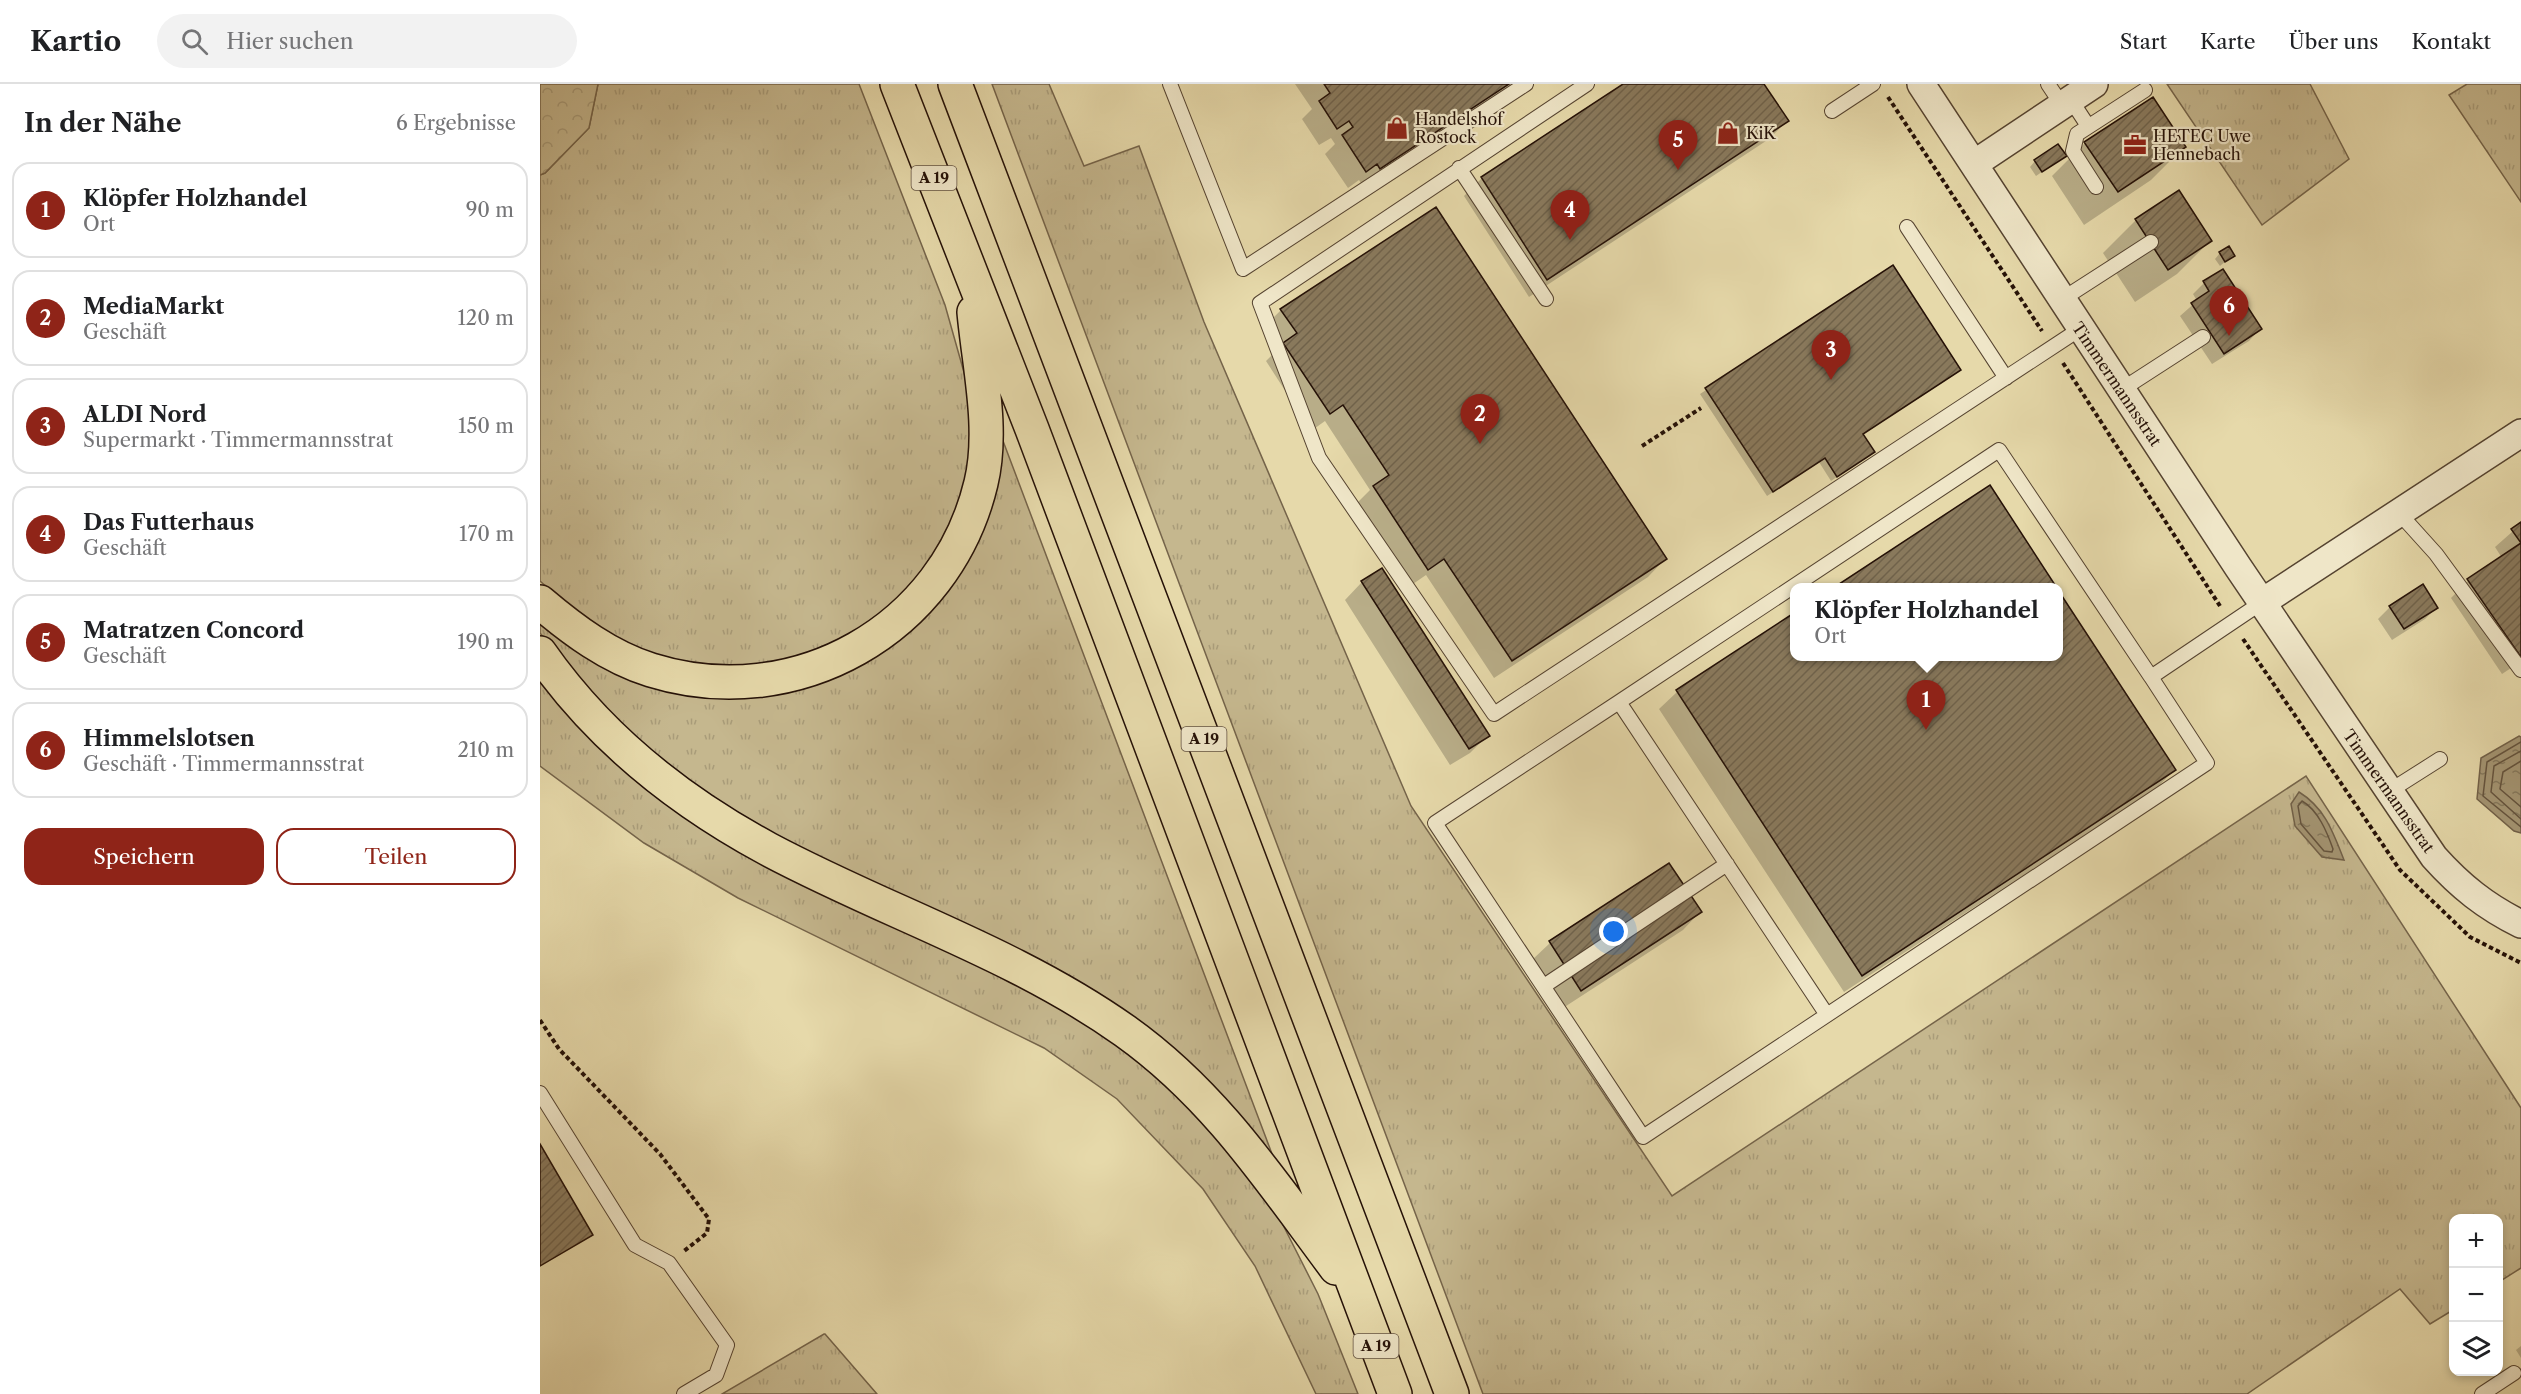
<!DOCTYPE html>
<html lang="de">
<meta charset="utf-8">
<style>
body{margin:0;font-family:"Libre Caslon Text",serif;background:#f2f2f2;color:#202124}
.controls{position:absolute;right:18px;bottom:18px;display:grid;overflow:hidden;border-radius:12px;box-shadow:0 3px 9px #0003}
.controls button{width:54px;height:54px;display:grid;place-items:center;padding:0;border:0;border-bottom:2px solid #e0e0e0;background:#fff;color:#202124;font:30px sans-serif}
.you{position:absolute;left:1074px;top:848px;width:21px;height:21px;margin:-15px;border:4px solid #fff;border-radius:50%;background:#1a73e8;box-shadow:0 0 0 9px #1a73e833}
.badge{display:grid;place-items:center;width:39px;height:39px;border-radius:50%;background:#8f2418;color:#fff;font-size:20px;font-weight:700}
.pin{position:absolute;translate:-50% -50px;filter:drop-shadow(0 2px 3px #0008)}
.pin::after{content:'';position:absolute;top:32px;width:21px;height:18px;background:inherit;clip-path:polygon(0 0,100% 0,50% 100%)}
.popup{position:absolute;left:1250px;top:499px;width:273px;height:78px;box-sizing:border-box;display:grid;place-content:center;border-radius:12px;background:#fff;filter:drop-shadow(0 2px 4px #0005);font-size:20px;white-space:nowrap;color:#757577}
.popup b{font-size:22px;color:#202124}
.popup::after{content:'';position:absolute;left:50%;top:100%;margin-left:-12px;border:12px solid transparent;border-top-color:#fff}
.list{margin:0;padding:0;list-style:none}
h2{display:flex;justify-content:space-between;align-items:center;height:78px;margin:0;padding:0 24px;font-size:26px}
h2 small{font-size:20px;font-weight:400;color:#757577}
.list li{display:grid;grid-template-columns:39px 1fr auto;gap:18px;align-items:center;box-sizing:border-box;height:96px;margin:0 12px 12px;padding:0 12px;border:2px solid #e0e0e0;border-radius:18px}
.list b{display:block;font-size:22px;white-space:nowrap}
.list p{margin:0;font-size:20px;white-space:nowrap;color:#757577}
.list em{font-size:20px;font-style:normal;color:#757577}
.actions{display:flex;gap:12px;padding:18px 24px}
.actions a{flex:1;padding:14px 0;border:2px solid #8f2418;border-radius:18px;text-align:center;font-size:21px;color:#8f2418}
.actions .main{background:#8f2418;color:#fff}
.icon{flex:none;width:33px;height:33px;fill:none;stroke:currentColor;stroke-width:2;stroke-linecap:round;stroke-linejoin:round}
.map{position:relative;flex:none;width:1981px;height:1310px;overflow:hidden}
header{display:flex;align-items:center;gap:36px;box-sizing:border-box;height:84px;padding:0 30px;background:#fff;border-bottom:2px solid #e0e0e0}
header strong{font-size:28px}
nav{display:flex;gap:33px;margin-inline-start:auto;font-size:21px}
.search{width:420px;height:54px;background:#f2f2f2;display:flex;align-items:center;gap:15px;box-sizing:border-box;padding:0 21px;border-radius:33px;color:#757577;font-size:22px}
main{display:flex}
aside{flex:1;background:#fff}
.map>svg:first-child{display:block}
.grass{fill:url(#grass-tufts);stroke:#75644a;stroke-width:1.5}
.forest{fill:url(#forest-crowns);stroke:#75644a;stroke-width:1.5}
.water{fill:url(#water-ripples);stroke:#716048;stroke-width:1.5}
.shadow{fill:#0003}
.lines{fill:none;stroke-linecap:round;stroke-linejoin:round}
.shore{stroke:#64533d;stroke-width:1.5}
.building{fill:url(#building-hatch);stroke:#251107;stroke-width:1.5}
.service-casing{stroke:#554330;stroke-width:16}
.minor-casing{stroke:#554330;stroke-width:30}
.motorway-casing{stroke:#251107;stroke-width:36}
.path{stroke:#251107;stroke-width:4;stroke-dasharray:4.5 3;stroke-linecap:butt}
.service{stroke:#efe6c8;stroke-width:14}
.minor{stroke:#efe6c8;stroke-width:27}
.motorway{stroke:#e6d9aa;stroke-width:33}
.labels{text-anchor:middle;stroke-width:4.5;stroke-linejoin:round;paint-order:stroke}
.shield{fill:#efe6c8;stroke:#625141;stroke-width:1.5}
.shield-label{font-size:15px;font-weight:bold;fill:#251107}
.poi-label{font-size:16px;fill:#251107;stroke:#efe6c8;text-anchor:start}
.street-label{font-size:16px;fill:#251107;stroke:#efe6c8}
</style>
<header>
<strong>Kartio</strong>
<div class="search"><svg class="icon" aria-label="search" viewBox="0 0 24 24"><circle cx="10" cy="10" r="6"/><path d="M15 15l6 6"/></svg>Hier suchen</div>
<nav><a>Start</a><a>Karte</a><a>Über uns</a><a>Kontakt</a></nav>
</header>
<main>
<aside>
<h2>In der Nähe<small>6 Ergebnisse</small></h2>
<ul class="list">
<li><span class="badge">1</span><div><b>Klöpfer Holzhandel</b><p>Ort</p></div><em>90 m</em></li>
<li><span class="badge">2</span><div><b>MediaMarkt</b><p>Geschäft</p></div><em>120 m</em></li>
<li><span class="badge">3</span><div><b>ALDI Nord</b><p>Supermarkt · Timmermannsstrat</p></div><em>150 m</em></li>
<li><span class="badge">4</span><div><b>Das Futterhaus</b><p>Geschäft</p></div><em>170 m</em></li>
<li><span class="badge">5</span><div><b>Matratzen Concord</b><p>Geschäft</p></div><em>190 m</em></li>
<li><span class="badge">6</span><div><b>Himmelslotsen</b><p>Geschäft · Timmermannsstrat</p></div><em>210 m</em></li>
</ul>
<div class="actions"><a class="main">Speichern</a><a>Teilen</a></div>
</aside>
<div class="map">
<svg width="1981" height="1310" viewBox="0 0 1981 1310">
<defs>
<pattern id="grass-tufts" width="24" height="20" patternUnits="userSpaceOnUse" patternTransform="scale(1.5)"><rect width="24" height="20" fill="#c5b78e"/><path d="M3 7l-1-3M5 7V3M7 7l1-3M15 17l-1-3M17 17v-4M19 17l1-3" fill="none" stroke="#a99c79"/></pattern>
<pattern id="forest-crowns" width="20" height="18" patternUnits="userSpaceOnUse" patternTransform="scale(1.5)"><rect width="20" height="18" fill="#c5b78e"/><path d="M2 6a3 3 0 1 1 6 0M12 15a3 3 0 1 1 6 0" fill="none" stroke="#a99c79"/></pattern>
<pattern id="water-ripples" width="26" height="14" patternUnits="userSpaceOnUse" patternTransform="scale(1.5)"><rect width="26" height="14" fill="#a49573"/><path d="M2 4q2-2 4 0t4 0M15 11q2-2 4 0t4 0" fill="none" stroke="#85785c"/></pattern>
<pattern id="building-hatch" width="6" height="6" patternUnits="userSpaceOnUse" patternTransform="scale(1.5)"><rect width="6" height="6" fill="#89795c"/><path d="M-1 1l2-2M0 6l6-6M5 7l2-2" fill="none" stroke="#70624a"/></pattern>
</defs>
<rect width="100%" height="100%" fill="#e6d9aa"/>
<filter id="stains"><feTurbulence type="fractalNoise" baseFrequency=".00333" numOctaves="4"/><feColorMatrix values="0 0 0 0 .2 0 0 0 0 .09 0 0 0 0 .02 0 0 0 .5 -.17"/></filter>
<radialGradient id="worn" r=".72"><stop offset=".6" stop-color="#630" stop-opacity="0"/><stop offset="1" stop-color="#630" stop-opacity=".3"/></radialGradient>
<path class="grass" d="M 58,0 L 319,0 L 405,221 L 427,299 L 435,358 L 418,432 L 390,482 L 349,528 L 307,556 L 216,585 L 128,578 L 48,540 L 0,497 L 0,91 L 5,89 L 49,44 Z
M 452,0 L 509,0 L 544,82 L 599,62 L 664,238 L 871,722 L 1132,1112 L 1766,692 L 1981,1024 L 1981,1184 L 1959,1198 L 1958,1134 L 1914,1134 L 1913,1226 L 1890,1240 L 1860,1205 L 1707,1310 L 943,1310 Z
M 1627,0 L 1770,0 L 1809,75 L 1722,141 Z
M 1927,0 L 1981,0 L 1981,118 L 1909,11 Z
M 460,349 L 740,1091 L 690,1024 L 219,746 L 110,671 L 31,590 L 0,549 L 0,534 L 229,609 L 265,603 L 306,588 L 345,565 L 378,537 Z
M 0,589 L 33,631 L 601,973 L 705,1078 L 742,1139 L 778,1210 L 818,1310 L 776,1310 L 715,1182 L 663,1105 L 577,1015 L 504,964 L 198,814 L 104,759 L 0,682 Z
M 285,1250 L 337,1310 L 182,1310 L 284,1250 Z"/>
<path class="forest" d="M 0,0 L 58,0 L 49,44 L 5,89 L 0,91 Z"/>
<path class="water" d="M 1979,652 L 1981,653 L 1981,749 L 1974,747 L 1937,715 L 1941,674 Z
M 1759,708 C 1785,724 1793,748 1804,776 L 1782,773 L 1755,742 L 1751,720 Z"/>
<path class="shadow" d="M 755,0 L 976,0 L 822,101 L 819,96 L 808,104 L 785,70 L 795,60 L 791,54 L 779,61 L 762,35 L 772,25 Z
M 1086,0 L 1223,0 L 1247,37 L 1229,55 L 989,213 L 924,112 L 941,95 Z
M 1545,59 L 1644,63 L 1611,96 L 1544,141 L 1512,92 Z
M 1525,72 L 1496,92 L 1490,83 L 1495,77 Z
M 1596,136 L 1670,157 L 1637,190 L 1595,218 L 1563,169 Z
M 1680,169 L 1693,171 L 1680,182 L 1675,175 Z
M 1353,183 L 1419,285 L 1322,351 L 1333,368 L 1291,397 L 1279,378 L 1227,412 L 1160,310 Z
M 1664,199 L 1720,245 L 1709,257 L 1672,280 L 1640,232 L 1657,217 L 1653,210 Z
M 741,226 L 1125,475 L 1108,493 L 954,594 L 886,491 L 870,502 L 816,420 L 830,406 L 785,337 L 771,347 L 726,277 L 738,265 L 724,243 Z
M 1981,440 L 1981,580 L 1980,578 L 1962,590 L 1911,514 L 1928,497 L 1962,474 L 1955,463 Z
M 822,498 L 948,651 L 930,669 L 910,681 L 805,516 Z
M 1518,508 L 1634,686 L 1617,704 L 1304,908 L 1119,625 L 1137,608 L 1254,531 L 1254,572 L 1518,572 Z
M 1850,523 L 1896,524 L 1885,535 L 1852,556 L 1838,535 Z
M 1129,781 L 1160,828 L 1143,846 L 1023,924 L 992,876 L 1010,859 Z
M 0,1063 L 51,1151 L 0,1183 Z
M 1981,1262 L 1981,1274 L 1976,1266 Z"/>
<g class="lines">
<path class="shore" d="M 1981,658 L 1947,678 L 1943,712 L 1981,743
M 1981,667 L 1954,682 L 1951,708 L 1981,735
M 1981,677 L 1963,688 L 1960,705 L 1981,723
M 1762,717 C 1778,726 1787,748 1793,765 L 1792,768 L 1784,767 L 1761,740 L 1758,722 Z"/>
</g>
<path class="building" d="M 784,0 L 969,0 L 840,85 L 837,80 L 826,88 L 802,51 L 813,43 L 809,37 L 797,45 L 779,17 L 790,9 Z
M 1083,0 L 1224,0 L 1249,37 L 1007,196 L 941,93 Z
M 1613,13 L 1646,63 L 1578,108 L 1544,58 Z
M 1518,60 L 1527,72 L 1502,88 L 1494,76 Z
M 1639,106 L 1672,157 L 1628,186 L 1595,135 Z
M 896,123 L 1127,475 L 972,577 L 904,475 L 888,486 L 833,402 L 849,391 L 803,321 L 790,330 L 743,259 L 757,249 L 740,225 Z
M 1689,162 L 1695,172 L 1685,178 L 1679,168 Z
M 1353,181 L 1421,286 L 1323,350 L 1335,368 L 1297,393 L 1285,374 L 1233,408 L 1165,304 Z
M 1683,185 L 1722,245 L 1684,270 L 1651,219 L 1669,207 L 1663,197 Z
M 1450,401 L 1517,504 L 1293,504 Z
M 1981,438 L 1981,459 L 1971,445 Z
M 1981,459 L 1981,573 L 1927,495 Z
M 842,484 L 950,652 L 929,665 L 821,497 Z
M 1883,500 L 1898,524 L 1864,545 L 1849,522 Z
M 1518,506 L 1636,686 L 1322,892 L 1136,606 L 1254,529 L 1254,572 L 1518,572 Z
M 1129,779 L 1162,828 L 1041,907 L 1009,857 Z
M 0,1060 L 53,1151 L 0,1182 Z"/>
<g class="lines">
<g class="service-casing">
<path id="service" d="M 630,0 L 703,185 L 986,0
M 1047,0 L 720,219 L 779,374 L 954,630 L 1540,245
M 1508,0 L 1522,21
M 1531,16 L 1548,42
M 1292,27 L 1333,0
M 919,84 L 1006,215
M 1556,103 L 1533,67 L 1537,50 L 1605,6
M 1367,143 L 1466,294
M 1521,216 L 1611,158
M 1581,306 L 1663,253
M 1859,429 L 1896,470 L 1981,586
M 1079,618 L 895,739 L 1103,1053 L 1667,679 L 1611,593
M 1848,708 L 1900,675
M 1004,902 L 1187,780
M 1287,931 L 1079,618 L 1459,366 L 1611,593 L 1721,519
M 0,1009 L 95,1161 L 129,1179 L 187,1261 L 176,1291 L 144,1310
M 1942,1310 L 1974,1289"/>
</g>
<g class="minor-casing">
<path id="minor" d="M 1381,0 L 1698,483 L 1894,773 C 1920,802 1946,823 1981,840
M 1434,80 L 1554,0
M 1721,519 L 1981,349"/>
</g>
<g class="motorway-casing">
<path id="motorway" d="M 357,0 L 492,345 L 855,1310
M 415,0 L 912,1310
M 0,518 C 33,546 69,573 111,586 C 255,631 406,546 441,399 C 454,345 439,283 434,228
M 0,569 C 58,652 139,717 228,765 C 346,828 475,869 585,947 C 675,1011 731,1097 796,1184"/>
</g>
<path class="path" d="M 1348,13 L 1502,247
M 1523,279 L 1680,522
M 1102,362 L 1161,324
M 1703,555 L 1860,786 L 1930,853 L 1981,879
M 0,936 L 19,965 L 120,1070 L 169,1135 L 167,1149 L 144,1167"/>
<use href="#service" class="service"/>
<use href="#minor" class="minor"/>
<use href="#motorway" class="motorway"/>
</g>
<defs>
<g id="shop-bare" transform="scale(1.8)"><path d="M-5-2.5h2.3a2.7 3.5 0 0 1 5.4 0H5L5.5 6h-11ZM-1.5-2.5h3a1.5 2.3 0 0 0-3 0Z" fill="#8f2418" stroke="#efe6c8" stroke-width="2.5" paint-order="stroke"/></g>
<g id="office-bare" transform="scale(1.8)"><path d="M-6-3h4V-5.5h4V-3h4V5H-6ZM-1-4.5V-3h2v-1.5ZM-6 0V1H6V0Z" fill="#8f2418" stroke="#efe6c8" stroke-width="2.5" paint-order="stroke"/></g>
</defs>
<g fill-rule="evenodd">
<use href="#shop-bare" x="857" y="44"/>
<use href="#shop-bare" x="1188" y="49"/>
<use href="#office-bare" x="1595" y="61"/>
</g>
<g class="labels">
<g class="shield">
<rect x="371.5" y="82" width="45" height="24" rx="4.5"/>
<rect x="641.5" y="643" width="45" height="24" rx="4.5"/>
<rect x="813.5" y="1250" width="45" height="24" rx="4.5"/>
</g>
<g class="shield-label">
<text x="394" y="99">A 19</text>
<text x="664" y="660">A 19</text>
<text x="836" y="1267">A 19</text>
</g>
<g class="poi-label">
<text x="875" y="41">Handelshof<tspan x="875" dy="18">Rostock</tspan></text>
<text x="1206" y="55">KiK</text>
<text x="1613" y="58">HETEC Uwe<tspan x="1613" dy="18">Hennebach</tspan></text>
</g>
<g class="street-label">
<text transform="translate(1577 300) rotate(56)" y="6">Timmermannsstrat</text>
<text transform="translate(1849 707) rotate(55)" y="6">Timmermannsstrat</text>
</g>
</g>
<rect width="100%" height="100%" filter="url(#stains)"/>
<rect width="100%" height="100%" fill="url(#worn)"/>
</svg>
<div class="controls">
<button>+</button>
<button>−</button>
<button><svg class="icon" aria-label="layers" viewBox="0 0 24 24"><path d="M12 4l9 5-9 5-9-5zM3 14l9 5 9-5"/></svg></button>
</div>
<div class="you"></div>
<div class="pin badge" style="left:1386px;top:646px">1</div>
<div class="popup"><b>Klöpfer Holzhandel</b>Ort</div>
<div class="pin badge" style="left:940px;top:360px">2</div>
<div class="pin badge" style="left:1291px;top:296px">3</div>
<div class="pin badge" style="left:1030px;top:156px">4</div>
<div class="pin badge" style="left:1138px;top:86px">5</div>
<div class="pin badge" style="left:1689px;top:252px">6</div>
</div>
</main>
